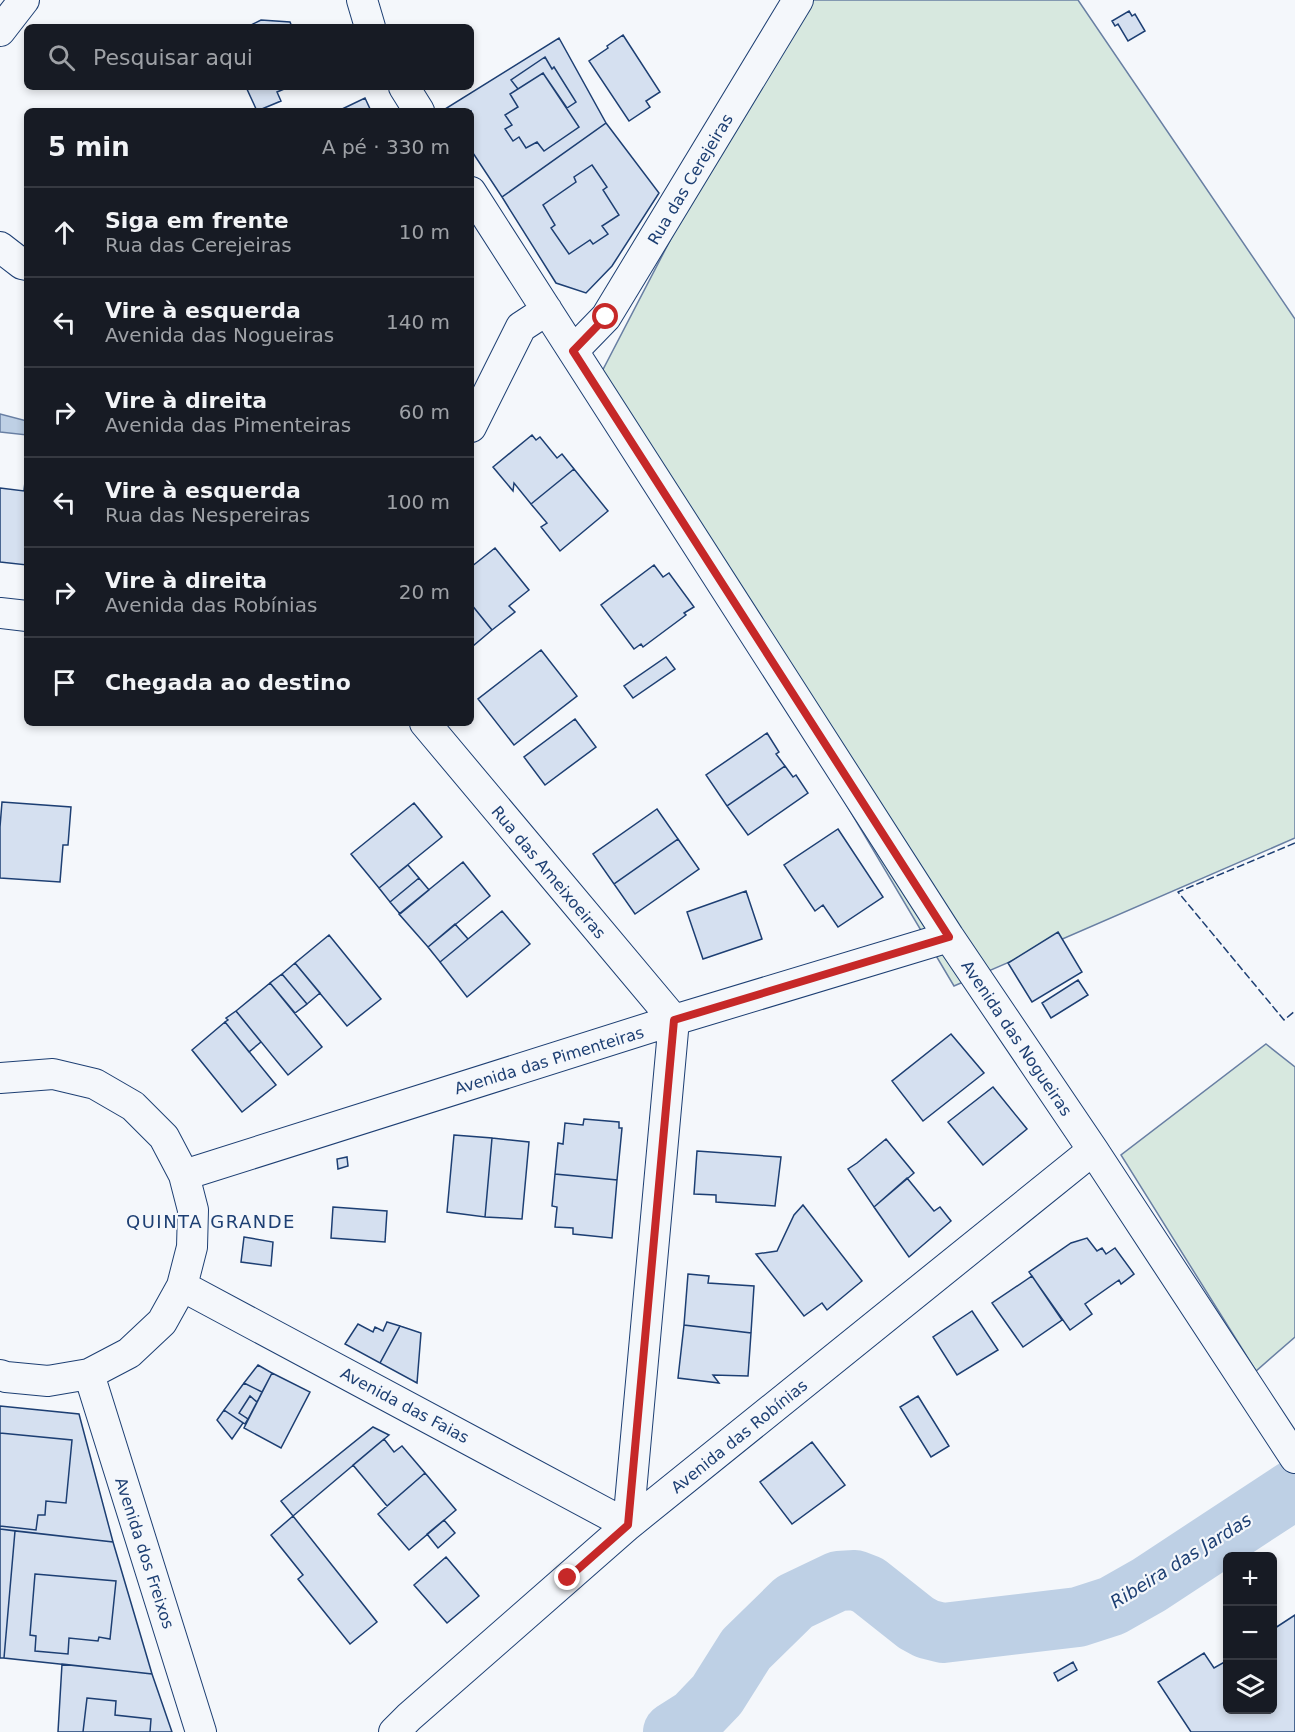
<!DOCTYPE html>
<html lang="pt">
<meta charset="utf-8">
<style>
body{margin:0;font-family:"DejaVu Sans",sans-serif;background:#20242c;color:#f1f3f6}
.controls{position:absolute;right:18px;bottom:18px;display:grid;overflow:hidden;border-radius:9px;box-shadow:0 3px 9px #0003}
.controls button{width:54px;height:54px;display:grid;place-items:center;padding:0;border:0;border-bottom:2px solid #363941;background:#171b24;color:#f1f3f6;font:30px sans-serif}
.stop{position:absolute;width:18px;height:18px;margin:-14px;border:4px solid #c62828;border-radius:50%;background:#fff}
.stop.end{background:#c62828;border-color:#fff;box-shadow:0 2px 6px #0008}
.list{margin:0;padding:0;list-style:none}
h2{display:flex;justify-content:space-between;align-items:center;height:78px;margin:0;padding:0 24px;font-size:26px}
h2 small{font-size:20px;font-weight:400;color:#9ea1a6}
.list li{display:grid;grid-template-columns:39px 1fr auto;gap:18px;align-items:center;box-sizing:border-box;height:90px;padding:0 24px;border-top:2px solid #363941}
.list b{display:block;font-size:22px;white-space:nowrap}
.list p{margin:0;font-size:20px;white-space:nowrap;color:#9ea1a6}
.list em{font-size:20px;font-style:normal;color:#9ea1a6}
.icon{flex:none;width:33px;height:33px;fill:none;stroke:currentColor;stroke-width:2;stroke-linecap:round;stroke-linejoin:round}
.map{position:relative;flex:none;width:1295px;height:1732px;overflow:hidden}
.search{position:absolute;background:#171b24;box-shadow:0 3px 9px #0003;left:24px;top:24px;width:450px;height:66px;display:flex;align-items:center;gap:15px;box-sizing:border-box;padding:0 21px;border-radius:9px;color:#9ea1a6;font-size:22px}
.panel{position:absolute;background:#171b24;box-shadow:0 3px 9px #0003;left:24px;top:108px;width:450px;height:618px;border-radius:9px}
.map>svg:first-child{display:block}
.green{fill:#d7e8df;stroke:#687fa3;stroke-width:1.5}
.water{fill:#bed0e5;stroke:#687fa3;stroke-width:1.5}
.lines{fill:none;stroke-linecap:round;stroke-linejoin:round}
.river{stroke:#bed0e5;stroke-width:60}
.building{fill:#d5e0f0;stroke:#1d3f73;stroke-width:1.5}
.minor-casing{stroke:#1d3f73;stroke-width:32}
.minor{stroke:#f4f7fb;stroke-width:30}
.fence{stroke:#1d3f73;stroke-width:1.5;stroke-dasharray:8 3;stroke-linecap:butt}
.route{stroke:#c62828;stroke-width:8}
.labels{text-anchor:middle;stroke-width:4.5;stroke-linejoin:round;paint-order:stroke}
.street-label{font-size:16px;fill:#1d3f73;stroke:#f4f7fb}
.neighbourhood-label{font-size:18px;letter-spacing:1.5px;fill:#1d3f73;stroke:#f4f7fb}
.water-label{font-size:18px;font-style:italic;fill:#1d3f73;stroke:#f4f7fb}
</style>
<div class="map">
<svg width="1295" height="1732" viewBox="0 0 1295 1732">
<rect width="100%" height="100%" fill="#f4f7fb"/>
<path class="green" d="M 795,0 L 1078,0 L 1295,319 L 1295,838 L 954,986 L 596,383 Z
M 1266,1044 L 1295,1067 L 1295,1337 L 1256,1371 L 1121,1155 Z"/>
<path class="water" d="M 0,414 L 27,421 L 27,435 L 0,432 Z"/>
<g class="lines">
<path class="river" d="M 673,1732 L 695,1718 L 717,1695 L 746,1649 L 794,1602 L 838,1581 L 855,1580 L 868,1585 L 916,1623 L 927,1629 L 943,1633 L 1078,1617 L 1112,1606 L 1149,1585 L 1295,1489"/>
</g>
<path class="building" d="M 1129,11 L 1132,16 L 1135,14 L 1145,31 L 1128,41 L 1118,24 L 1115,26 L 1112,21 Z
M 261,20 L 290,22 L 292,27 L 247,27 Z
M 623,35 L 660,92 L 646,101 L 650,107 L 629,121 L 589,61 L 608,48 L 607,46 Z
M 559,38 L 606,123 L 502,197 L 471,150 L 471,111 L 446,111 L 445,109 Z
M 545,57 L 552,69 L 554,67 L 576,102 L 567,108 L 543,73 L 518,89 L 511,80 Z
M 543,73 L 579,127 L 544,151 L 537,142 L 526,148 L 519,137 L 513,141 L 505,129 L 512,125 L 505,115 L 518,107 L 510,94 Z
M 246,87 L 289,87 L 277,92 L 281,101 L 257,111 Z
M 365,98 L 371,111 L 338,111 Z
M 606,123 L 659,193 L 612,266 L 586,293 L 556,283 L 502,197 Z
M 592,165 L 607,187 L 603,190 L 619,215 L 602,226 L 608,234 L 593,244 L 590,240 L 569,254 L 551,228 L 555,225 L 543,205 L 576,182 L 574,177 Z
M 532,435 L 536,440 L 540,437 L 557,458 L 562,454 L 574,469 L 531,504 L 514,483 L 513,491 L 493,467 Z
M 574,469 L 608,511 L 560,551 L 541,527 L 547,523 L 531,504 Z
M 25,482 L 27,483 L 27,565 L 0,562 L 0,488 L 24,491 Z
M 495,548 L 529,590 L 509,606 L 515,612 L 492,630 L 471,604 L 471,567 Z
M 654,565 L 663,577 L 669,573 L 694,607 L 684,613 L 686,615 L 643,647 L 641,644 L 634,649 L 601,605 Z
M 471,604 L 492,630 L 473,646 L 471,644 Z
M 541,650 L 577,696 L 514,745 L 478,699 Z
M 666,657 L 675,669 L 633,698 L 624,686 Z
M 575,719 L 596,747 L 545,785 L 524,757 Z
M 767,733 L 779,752 L 776,754 L 785,766 L 727,806 L 706,775 Z
M 785,766 L 793,777 L 796,775 L 808,793 L 748,835 L 727,806 Z
M 2,802 L 71,807 L 68,845 L 63,845 L 60,882 L 0,878 L 0,827 Z
M 414,803 L 442,837 L 379,888 L 351,854 Z
M 657,809 L 678,839 L 614,884 L 593,854 Z
M 838,829 L 883,897 L 838,927 L 823,905 L 815,911 L 784,865 Z
M 678,839 L 699,869 L 635,914 L 614,884 Z
M 463,862 L 490,896 L 428,947 L 399,914 Z
M 408,865 L 419,878 L 390,902 L 379,888 Z
M 419,878 L 429,890 L 400,914 L 390,902 Z
M 746,891 L 762,939 L 703,959 L 687,912 Z
M 502,911 L 530,944 L 467,997 L 440,962 Z
M 455,924 L 468,939 L 440,962 L 428,947 Z
M 1058,932 L 1082,972 L 1032,1002 L 1008,963 Z
M 329,935 L 381,999 L 347,1026 L 295,963 Z
M 295,963 L 320,993 L 307,1004 L 282,974 Z
M 282,974 L 307,1004 L 295,1013 L 270,983 Z
M 1078,980 L 1088,995 L 1051,1018 L 1042,1003 Z
M 270,983 L 322,1047 L 288,1075 L 236,1011 Z
M 236,1011 L 261,1042 L 249,1052 L 225,1022 L 228,1020 L 226,1018 Z
M 225,1022 L 276,1085 L 242,1112 L 192,1050 Z
M 951,1034 L 984,1073 L 923,1121 L 892,1081 Z
M 993,1087 L 1027,1129 L 983,1165 L 948,1122 Z
M 584,1119 L 619,1122 L 619,1128 L 622,1128 L 617,1180 L 555,1174 L 558,1143 L 563,1144 L 565,1123 L 583,1125 Z
M 454,1135 L 492,1138 L 485,1217 L 447,1212 Z
M 492,1138 L 529,1142 L 522,1219 L 485,1217 Z
M 886,1139 L 914,1173 L 874,1207 L 848,1169 L 857,1163 Z
M 697,1151 L 781,1157 L 775,1206 L 716,1202 L 716,1195 L 694,1194 Z
M 347,1157 L 348,1166 L 338,1169 L 337,1159 Z
M 555,1174 L 617,1180 L 612,1238 L 573,1234 L 573,1228 L 555,1227 L 557,1207 L 552,1206 Z
M 907,1178 L 934,1211 L 940,1207 L 951,1221 L 909,1257 L 874,1207 Z
M 803,1205 L 862,1281 L 827,1310 L 822,1303 L 804,1316 L 756,1254 L 777,1251 L 794,1215 Z
M 333,1207 L 387,1211 L 385,1242 L 331,1238 Z
M 244,1237 L 273,1242 L 271,1266 L 241,1262 Z
M 1087,1238 L 1097,1251 L 1102,1248 L 1106,1254 L 1115,1248 L 1134,1274 L 1121,1284 L 1119,1280 L 1085,1304 L 1092,1314 L 1070,1330 L 1029,1272 L 1071,1243 Z
M 688,1274 L 709,1276 L 708,1283 L 754,1286 L 751,1333 L 684,1325 Z
M 1032,1276 L 1062,1320 L 1023,1347 L 992,1303 Z
M 972,1311 L 998,1350 L 957,1375 L 933,1337 Z
M 387,1322 L 400,1326 L 380,1363 L 345,1344 L 358,1324 L 373,1332 L 375,1327 L 383,1331 Z
M 684,1325 L 751,1333 L 748,1376 L 713,1375 L 719,1383 L 678,1378 Z
M 400,1326 L 421,1333 L 417,1383 L 380,1363 Z
M 258,1365 L 272,1373 L 262,1392 L 244,1383 Z
M 272,1373 L 310,1392 L 281,1448 L 244,1428 Z
M 244,1383 L 262,1392 L 257,1402 L 250,1396 L 239,1413 L 248,1419 L 245,1424 L 224,1410 Z
M 250,1396 L 257,1402 L 248,1419 L 239,1413 Z
M 918,1396 L 949,1446 L 931,1457 L 900,1407 Z
M 0,1406 L 79,1414 L 113,1542 L 0,1529 Z
M 224,1410 L 243,1423 L 232,1439 L 217,1420 Z
M 373,1427 L 389,1435 L 293,1516 L 281,1501 Z
M 0,1433 L 72,1440 L 66,1503 L 46,1501 L 45,1515 L 38,1515 L 36,1530 L 0,1526 Z
M 384,1439 L 394,1452 L 402,1446 L 425,1473 L 387,1506 L 353,1465 Z
M 812,1442 L 845,1485 L 792,1524 L 760,1482 Z
M 425,1473 L 456,1510 L 409,1550 L 378,1514 Z
M 293,1516 L 377,1622 L 350,1644 L 298,1579 L 303,1575 L 271,1535 Z
M 444,1520 L 455,1533 L 438,1548 L 427,1534 Z
M 0,1529 L 15,1531 L 4,1658 L 0,1658 Z
M 15,1531 L 113,1542 L 152,1674 L 4,1658 Z
M 446,1557 L 479,1596 L 447,1623 L 414,1585 Z
M 35,1574 L 116,1581 L 110,1639 L 99,1637 L 98,1641 L 69,1638 L 68,1654 L 35,1651 L 36,1636 L 30,1635 Z
M 1295,1615 L 1295,1732 L 1191,1732 L 1158,1682 L 1204,1653 L 1214,1668 L 1228,1660 L 1228,1710 L 1272,1710 L 1272,1630 Z
M 1073,1662 L 1077,1670 L 1058,1681 L 1054,1673 Z
M 62,1664 L 152,1674 L 172,1732 L 58,1732 Z
M 87,1698 L 116,1701 L 115,1715 L 151,1719 L 150,1732 L 83,1732 Z"/>
<g class="lines">
<g class="minor-casing">
<path id="minor" d="M 362,0 L 370,27
M 0,31 L 24,0
M 404,87 L 419,111
M 471,192 L 949,937 L 1093,1150 L 1295,1458
M 0,247 L 22,264 L 27,265
M 573,351 L 606,317 L 798,0
M 471,427 L 521,327 L 547,310
M 0,613 L 27,616
M 0,1078 L 53,1074 L 95,1084 L 133,1106 L 164,1137 L 184,1175 L 193,1210 L 192,1247 L 182,1286 L 162,1322 L 129,1353 L 89,1374 L 48,1381 L 6,1377 L 0,1375
M 184,1175 L 674,1020 L 949,937
M 182,1286 L 628,1525 L 674,1020 L 425,723
M 89,1374 L 201,1732
M 394,1732 L 409,1717 L 628,1525 L 1093,1150"/>
</g>
<use href="#minor" class="minor"/>
<path class="fence" d="M 1295,843 L 1178,892 L 1284,1020 L 1295,1011"/>
</g>
<g class="lines">
<path class="route" d="M 568,1578 L 628,1525 L 674,1020 L 949,937 L 573,351 L 606,317"/>
</g>
<g class="labels">
<g class="street-label">
<text transform="translate(690 179) rotate(-59)" y="6">Rua das Cerejeiras</text>
<text transform="translate(549 872) rotate(50)" y="6">Rua das Ameixoeiras</text>
<text transform="translate(1017 1038) rotate(56)" y="6">Avenida das Nogueiras</text>
<text transform="translate(549 1060) rotate(-17)" y="6">Avenida das Pimenteiras</text>
<text transform="translate(405 1405) rotate(28)" y="6">Avenida das Faias</text>
<text transform="translate(739 1436) rotate(-39)" y="6">Avenida das Robínias</text>
<text transform="translate(145 1553) rotate(72)" y="6">Avenida dos Freixos</text>
</g>
<g class="neighbourhood-label">
<text x="211" y="1228">QUINTA GRANDE</text>
</g>
<g class="water-label">
<text transform="translate(1181 1561) rotate(-32)" y="6">Ribeira das Jardas</text>
</g>
</g>
</svg>
<div class="controls">
<button>+</button>
<button>−</button>
<button><svg class="icon" aria-label="layers" viewBox="0 0 24 24"><path d="M12 4l9 5-9 5-9-5zM3 14l9 5 9-5"/></svg></button>
</div>
<div class="stop" style="left:606px;top:317px"></div>
<div class="stop end" style="left:568px;top:1578px"></div>
<div class="search"><svg class="icon" aria-label="search" viewBox="0 0 24 24"><circle cx="10" cy="10" r="6"/><path d="M15 15l6 6"/></svg>Pesquisar aqui</div>
<section class="panel">
<h2>5 min<small>A pé · 330 m</small></h2>
<ul class="list">
<li><svg class="icon" aria-label="ahead" viewBox="0 0 24 24"><path d="M12 20V5M6 11l6-6 6 6"/></svg><div><b>Siga em frente</b><p>Rua das Cerejeiras</p></div><em>10 m</em></li>
<li><svg class="icon" aria-label="left" viewBox="0 0 24 24"><path d="M17 20v-9H6M10 6l-5 5 5 5"/></svg><div><b>Vire à esquerda</b><p>Avenida das Nogueiras</p></div><em>140 m</em></li>
<li><svg class="icon" aria-label="right" viewBox="0 0 24 24"><path d="M7 20v-9h11M14 6l5 5-5 5"/></svg><div><b>Vire à direita</b><p>Avenida das Pimenteiras</p></div><em>60 m</em></li>
<li><svg class="icon" aria-label="left" viewBox="0 0 24 24"><path d="M17 20v-9H6M10 6l-5 5 5 5"/></svg><div><b>Vire à esquerda</b><p>Rua das Nespereiras</p></div><em>100 m</em></li>
<li><svg class="icon" aria-label="right" viewBox="0 0 24 24"><path d="M7 20v-9h11M14 6l5 5-5 5"/></svg><div><b>Vire à direita</b><p>Avenida das Robínias</p></div><em>20 m</em></li>
<li><svg class="icon" aria-label="arrive" viewBox="0 0 24 24"><path d="M6 21V4h12l-3 4 3 4H6"/></svg><div><b>Chegada ao destino</b></div></li>
</ul>
</section>
</div>
